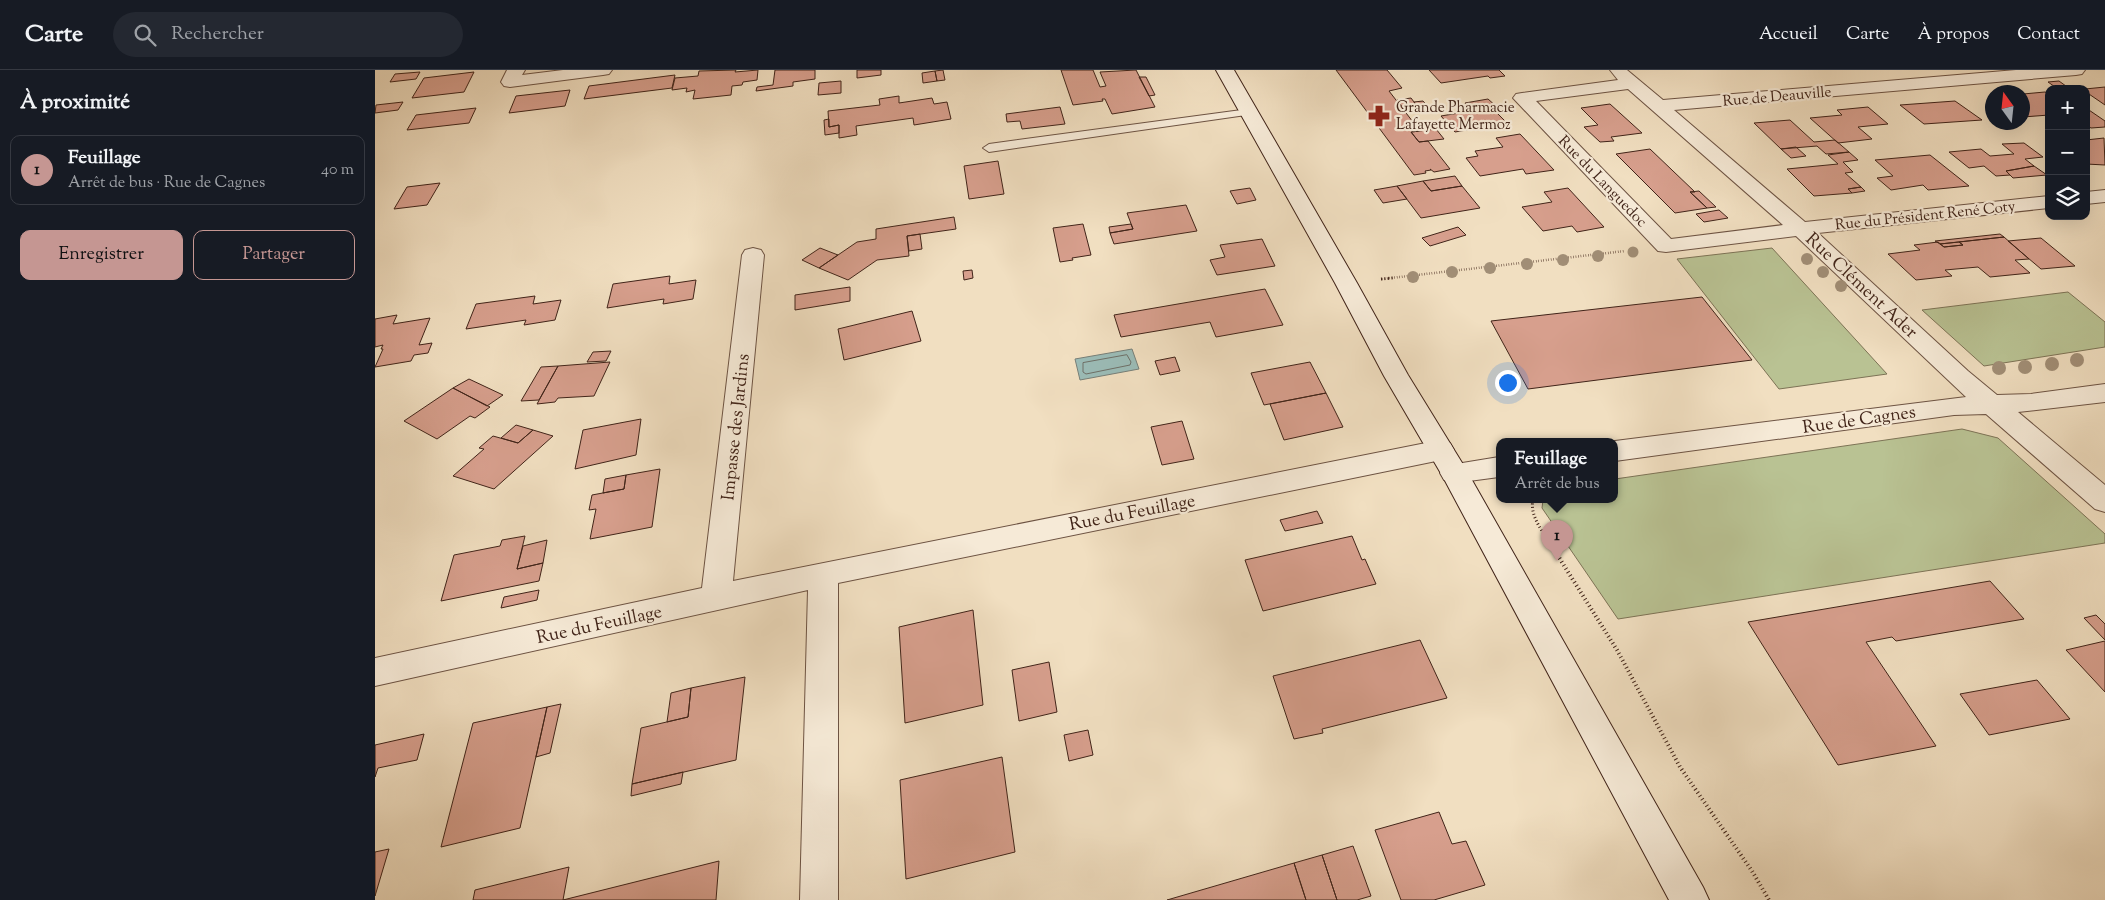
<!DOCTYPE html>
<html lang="fr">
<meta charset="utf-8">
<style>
body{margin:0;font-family:"Sorts Mill Goudy",serif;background:#242831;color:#f1f3f6}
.controls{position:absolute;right:15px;top:15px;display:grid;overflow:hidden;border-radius:10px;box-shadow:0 5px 20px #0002}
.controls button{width:45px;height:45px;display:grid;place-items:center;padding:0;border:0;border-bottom:1px solid #363941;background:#171b24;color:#f1f3f6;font:25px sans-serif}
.compass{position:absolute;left:1610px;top:15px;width:45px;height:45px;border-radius:50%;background:#171b24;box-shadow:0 5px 20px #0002;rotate:345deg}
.you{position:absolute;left:1132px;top:312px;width:18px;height:18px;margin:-12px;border:4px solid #fff;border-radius:50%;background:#1a73e8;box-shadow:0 0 0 8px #1a73e833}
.badge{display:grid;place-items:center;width:32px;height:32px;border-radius:50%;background:#c59692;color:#111;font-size:16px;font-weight:700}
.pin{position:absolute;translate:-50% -41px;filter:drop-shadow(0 1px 2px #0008)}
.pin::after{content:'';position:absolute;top:26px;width:18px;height:15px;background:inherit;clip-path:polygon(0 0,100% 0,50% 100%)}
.popup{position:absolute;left:1121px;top:368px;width:122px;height:65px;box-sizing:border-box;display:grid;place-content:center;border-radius:10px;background:#171b24;filter:drop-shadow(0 1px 4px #0005);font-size:16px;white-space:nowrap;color:#9ea1a6}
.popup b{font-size:19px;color:#f1f3f6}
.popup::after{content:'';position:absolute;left:50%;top:100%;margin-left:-10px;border:10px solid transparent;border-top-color:#171b24}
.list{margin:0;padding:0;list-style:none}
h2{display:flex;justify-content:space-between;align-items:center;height:65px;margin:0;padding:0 20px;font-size:21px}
h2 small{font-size:16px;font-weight:400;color:#9ea1a6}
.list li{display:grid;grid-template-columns:32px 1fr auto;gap:15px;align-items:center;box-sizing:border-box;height:70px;margin:0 10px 10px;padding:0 10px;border:1px solid #363941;border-radius:10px}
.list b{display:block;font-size:19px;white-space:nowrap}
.list p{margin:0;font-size:16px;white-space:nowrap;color:#9ea1a6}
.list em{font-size:16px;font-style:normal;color:#9ea1a6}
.actions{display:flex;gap:10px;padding:15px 20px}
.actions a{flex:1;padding:11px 0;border:1px solid #c59692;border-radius:10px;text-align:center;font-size:18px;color:#c59692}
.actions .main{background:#c59692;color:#111}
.icon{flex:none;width:28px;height:28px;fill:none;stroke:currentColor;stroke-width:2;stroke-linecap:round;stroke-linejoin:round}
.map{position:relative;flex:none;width:1730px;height:830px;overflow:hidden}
header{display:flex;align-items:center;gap:30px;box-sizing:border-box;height:70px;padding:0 25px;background:#171b24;border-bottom:1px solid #363941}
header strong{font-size:24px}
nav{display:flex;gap:28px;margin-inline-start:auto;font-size:18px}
.search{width:350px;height:45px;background:#242831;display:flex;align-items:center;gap:12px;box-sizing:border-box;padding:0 18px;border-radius:28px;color:#9ea1a6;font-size:19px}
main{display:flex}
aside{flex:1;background:#171b24}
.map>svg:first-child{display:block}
.green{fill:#b9c293;stroke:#7d7356}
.water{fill:#9bbcb7;stroke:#777f78}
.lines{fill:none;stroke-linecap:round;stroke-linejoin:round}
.shore{stroke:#6e7068;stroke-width:1}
.building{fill:#d79f8d;stroke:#412419}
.lane-casing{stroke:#6d5343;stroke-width:2}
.street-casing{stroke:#6d5343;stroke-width:2}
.secondary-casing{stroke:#412419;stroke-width:2}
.path-far2{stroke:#412419;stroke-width:2.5;stroke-dasharray:0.5 2;stroke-linecap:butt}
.path-far1{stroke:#412419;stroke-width:3;stroke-dasharray:1 2.5;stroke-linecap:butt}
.path{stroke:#412419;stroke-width:4;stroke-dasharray:1 3;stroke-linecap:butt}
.lane{fill:#f6ead7;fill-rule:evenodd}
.street{fill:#f6ead7;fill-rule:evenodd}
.secondary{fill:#f6ead7;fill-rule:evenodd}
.tree{fill:#a18e76}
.labels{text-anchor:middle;stroke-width:4.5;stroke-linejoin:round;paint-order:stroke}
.far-street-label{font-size:15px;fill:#412419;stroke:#f6ead7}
.far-poi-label{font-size:15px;fill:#412419;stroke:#f6ead7;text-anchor:start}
.street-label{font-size:18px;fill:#412419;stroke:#f6ead7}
</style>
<header>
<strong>Carte</strong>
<div class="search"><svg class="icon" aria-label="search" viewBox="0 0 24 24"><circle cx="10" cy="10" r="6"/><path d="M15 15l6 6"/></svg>Rechercher</div>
<nav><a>Accueil</a><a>Carte</a><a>À propos</a><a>Contact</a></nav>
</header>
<main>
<aside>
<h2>À proximité<small></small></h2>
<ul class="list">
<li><span class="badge">1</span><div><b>Feuillage</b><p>Arrêt de bus · Rue de Cagnes</p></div><em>40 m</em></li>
</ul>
<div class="actions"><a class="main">Enregistrer</a><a>Partager</a></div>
</aside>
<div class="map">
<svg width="1730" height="830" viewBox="0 0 1730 830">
<rect width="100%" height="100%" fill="#f1dfc1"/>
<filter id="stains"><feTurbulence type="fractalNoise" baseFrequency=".004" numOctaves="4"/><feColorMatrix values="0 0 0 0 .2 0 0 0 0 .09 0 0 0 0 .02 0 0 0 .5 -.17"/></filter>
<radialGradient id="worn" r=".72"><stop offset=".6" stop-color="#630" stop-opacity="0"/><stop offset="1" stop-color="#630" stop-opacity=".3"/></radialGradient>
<path class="green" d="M 1397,178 L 1512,304 L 1404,319 L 1302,189 Z
M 1693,222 L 1730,252 L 1730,277 L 1609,296 L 1547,240 Z
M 1587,359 L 1623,368 L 1730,464 L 1730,473 L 1243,549 L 1167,438 L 1168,430 L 1240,430 L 1240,409 Z"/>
<path class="water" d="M 757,279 L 764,299 L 705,310 L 700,289 Z"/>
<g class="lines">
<path class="shore" d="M 752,285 L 756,292 L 755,295 L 711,304 L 708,302 L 708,293 Z"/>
</g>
<path class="building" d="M 361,0 L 360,2 L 383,0 L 382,10 L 368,12 L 367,15 L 357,16 L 356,25 L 318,29 L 320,20 L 311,22 L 312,18 L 297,20 L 300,8 L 323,6 L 324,1 Z
M 400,0 L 440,0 L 440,9 L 418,12 L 418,16 L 381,21 L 382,17 L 398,15 Z
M 482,0 L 506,0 L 506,5 L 482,8 Z
M 568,0 L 570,10 L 562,11 L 560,1 Z
M 686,0 L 718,0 L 725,17 L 731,16 L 725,2 L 761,0 L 780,37 L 737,44 L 730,29 L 727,29 L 728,31 L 698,35 Z
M 961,0 L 1012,0 L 1027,18 L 1014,21 L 1045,61 L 1036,62 L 1044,72 L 1053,71 L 1075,99 L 1059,102 L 1055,99 L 1056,100 L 1050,101 L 1051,103 L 1039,105 Z
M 1054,0 L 1124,0 L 1130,6 L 1115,8 L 1113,6 L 1066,13 Z
M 560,1 L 562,11 L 548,13 L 547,3 Z
M 45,2 L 41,9 L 15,12 L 20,4 Z
M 99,2 L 89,22 L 37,28 L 49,8 Z
M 300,5 L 297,18 L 209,29 L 214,16 Z
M 764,7 L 771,7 L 780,25 L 774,26 Z
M 466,11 L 466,23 L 443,25 L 444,13 Z
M 1684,11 L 1695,19 L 1683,19 L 1673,12 Z
M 1730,17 L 1730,35 L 1711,22 L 1710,19 Z
M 195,20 L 190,36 L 134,43 L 141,26 Z
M 1670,22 L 1674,24 L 1674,45 L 1648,47 L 1648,24 Z
M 524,26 L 524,33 L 557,28 L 559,34 L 572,32 L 576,49 L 539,55 L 538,48 L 481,56 L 482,65 L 464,68 L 464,55 L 454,57 L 453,41 L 505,35 L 504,29 Z
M 1036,28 L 1045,40 L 1031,42 L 1022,30 Z
M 1113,29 L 1122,37 L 1117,38 L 1132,53 L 1080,62 L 1066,46 L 1096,41 L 1090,33 Z
M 1048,31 L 1054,38 L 1045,40 L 1039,32 Z
M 1580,31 L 1607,50 L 1549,54 L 1525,35 Z
M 28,32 L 23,40 L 0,43 L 1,35 Z
M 1235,34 L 1267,63 L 1236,67 L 1239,71 L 1225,72 L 1209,57 L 1223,55 L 1206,38 Z
M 685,37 L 690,54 L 647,59 L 645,51 L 632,52 L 631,44 Z
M 1493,37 L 1513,54 L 1483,57 L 1497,69 L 1463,73 L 1435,48 L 1467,45 L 1462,40 Z
M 101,38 L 94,53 L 32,60 L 41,45 Z
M 1711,38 L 1730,51 L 1730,57 L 1716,58 L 1711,55 Z
M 454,49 L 454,57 L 464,55 L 464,63 L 450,65 L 449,50 Z
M 1415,50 L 1439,72 L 1460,70 L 1474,82 L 1451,84 L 1442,76 L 1406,79 L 1379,53 Z
M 1061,59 L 1069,69 L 1044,72 L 1036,62 Z
M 1145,64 L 1179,100 L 1151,104 L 1148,99 L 1105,106 L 1091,88 L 1103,86 L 1100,81 L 1128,77 L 1121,68 Z
M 1729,68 L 1730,95 L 1711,94 L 1711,70 Z
M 1649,73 L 1668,87 L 1650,89 L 1659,96 L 1631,101 L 1635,105 L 1621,106 L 1609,96 L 1594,98 L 1574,82 L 1606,79 L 1615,86 L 1639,84 L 1627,74 Z
M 1421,77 L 1431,86 L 1416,88 L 1406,79 Z
M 1275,79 L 1320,122 L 1315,122 L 1332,138 L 1300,143 L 1241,84 Z
M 1474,82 L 1483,90 L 1468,92 L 1478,102 L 1470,103 L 1486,117 L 1473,119 L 1477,123 L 1439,126 L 1412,99 L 1463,94 L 1453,85 Z
M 1555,85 L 1594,116 L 1553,120 L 1548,115 L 1516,120 L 1502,108 L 1518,106 L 1500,90 Z
M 623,91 L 629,124 L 594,129 L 589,96 Z
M 1659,96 L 1672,105 L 1638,108 L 1631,101 Z
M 1080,106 L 1087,116 L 1056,121 L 1048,111 Z
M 1048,111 L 1056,121 L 1087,116 L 1105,138 L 1046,148 L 1022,116 Z
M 65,113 L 52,135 L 19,139 L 32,117 Z
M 1022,116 L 1032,129 L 1008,133 L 999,120 Z
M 1486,117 L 1490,121 L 1477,123 L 1473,119 Z
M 875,118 L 881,130 L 862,134 L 855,121 Z
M 1193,118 L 1229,157 L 1202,162 L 1197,156 L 1168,161 L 1147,137 L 1177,132 L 1169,122 Z
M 1324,121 L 1341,137 L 1332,138 L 1315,122 Z
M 811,135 L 822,161 L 739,174 L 735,163 L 758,159 L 752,143 Z
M 1344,140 L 1353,148 L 1329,152 L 1321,144 Z
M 579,147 L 581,159 L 532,166 L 534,186 L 502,190 L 473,210 L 444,198 L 482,172 L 501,169 L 501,159 Z
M 708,154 L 716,185 L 697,188 L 698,190 L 685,192 L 678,158 Z
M 756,154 L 758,159 L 735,163 L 734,157 Z
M 1083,157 L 1091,165 L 1055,176 L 1047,168 Z
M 545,164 L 547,179 L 534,181 L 532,166 Z
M 1625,164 L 1629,167 L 1565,174 L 1560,171 Z
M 1629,167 L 1654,189 L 1640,190 L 1655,203 L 1615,207 L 1603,197 L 1570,200 L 1577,206 L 1541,210 L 1513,184 L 1545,180 L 1539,175 L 1563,172 L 1569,177 L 1588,175 L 1584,172 Z
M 1666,168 L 1700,196 L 1666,199 L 1633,171 Z
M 887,169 L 900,196 L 842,205 L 835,190 L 850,187 L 845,175 Z
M 1584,172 L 1588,175 L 1569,177 L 1565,174 Z
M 445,178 L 463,185 L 444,198 L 427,190 Z
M 597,200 L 598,208 L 589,210 L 588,201 Z
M 295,206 L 294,214 L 321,210 L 318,229 L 288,234 L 289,229 L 232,238 L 238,214 Z
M 475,217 L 475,231 L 420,240 L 420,225 Z
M 890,219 L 908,255 L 841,267 L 835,252 L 746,267 L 739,245 Z
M 160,226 L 158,234 L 186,230 L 180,250 L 149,255 L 151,250 L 91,259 L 101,234 Z
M 1327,227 L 1377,290 L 1153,319 L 1116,251 Z
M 537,241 L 546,271 L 469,290 L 463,259 Z
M 22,245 L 18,254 L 55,248 L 44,275 L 57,273 L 53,283 L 39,285 L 36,291 L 0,297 L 8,279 L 6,279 L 8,275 L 0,277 L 0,249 Z
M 236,281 L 231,291 L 212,292 L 218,282 Z
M 800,287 L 805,301 L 785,305 L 780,291 Z
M 235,292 L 219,326 L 183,328 L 180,332 L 162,334 L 183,296 Z
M 935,292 L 951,323 L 889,335 L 876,303 Z
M 183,296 L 164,330 L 146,331 L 166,297 Z
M 94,309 L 128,325 L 112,336 L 78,318 Z
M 78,318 L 115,337 L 100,348 L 95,346 L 62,369 L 29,351 Z
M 951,323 L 968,357 L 909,370 L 895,334 Z
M 266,349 L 261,385 L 200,399 L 208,360 Z
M 807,351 L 819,389 L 787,395 L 776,357 Z
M 141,355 L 158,360 L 143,373 L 126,368 Z
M 158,360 L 178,366 L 119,419 L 78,406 L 109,379 L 104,378 L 118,366 L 143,373 Z
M 285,399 L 277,457 L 215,469 L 221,439 L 214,440 L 217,425 L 249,419 L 251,405 Z
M 251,405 L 249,419 L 228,423 L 230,409 Z
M 942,441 L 948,453 L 910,461 L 905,450 Z
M 150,466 L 142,499 L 168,493 L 164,511 L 66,531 L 79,485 L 125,476 L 127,470 Z
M 977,466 L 987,490 L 990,489 L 1001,514 L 888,541 L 870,490 Z
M 172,470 L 168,493 L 142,499 L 148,476 Z
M 1615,511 L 1649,549 L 1521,571 L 1517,567 L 1491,572 L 1561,676 L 1463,695 L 1373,552 Z
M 164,520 L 162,530 L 126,538 L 129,527 Z
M 598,540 L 608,635 L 530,653 L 524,557 Z
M 1721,545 L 1730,554 L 1730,570 L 1709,548 Z
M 1045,570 L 1072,628 L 947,659 L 948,663 L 919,669 L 898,606 Z
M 1730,571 L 1730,622 L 1691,580 Z
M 674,592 L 682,642 L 644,651 L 637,600 Z
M 370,607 L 361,690 L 257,714 L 266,658 L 313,647 L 316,618 Z
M 1662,610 L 1695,649 L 1614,665 L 1585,624 Z
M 316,618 L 313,647 L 292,652 L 296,623 Z
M 186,634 L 175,683 L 161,687 L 172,637 Z
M 172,637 L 145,758 L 66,777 L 98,653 Z
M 713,660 L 718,685 L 694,691 L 689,665 Z
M 49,664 L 42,690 L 3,698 L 0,707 L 0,675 Z
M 627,687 L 640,782 L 531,809 L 525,710 Z
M 308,702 L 306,714 L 256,726 L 257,714 Z
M 1064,742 L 1077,774 L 1091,771 L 1110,815 L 1059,830 L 1026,830 L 1000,760 Z
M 978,776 L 996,826 L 982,830 L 962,830 L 947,785 Z
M 14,779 L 0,826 L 0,782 Z
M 947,785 L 962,830 L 931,830 L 919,793 Z
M 344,791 L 341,830 L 98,830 L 100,820 L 194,797 L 188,830 Z
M 919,793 L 931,830 L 792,830 Z"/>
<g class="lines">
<g class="lane-casing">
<path id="lane" d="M 874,39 L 878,40 L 880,42 L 878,44 L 614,82 L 608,78 L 614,74 Z"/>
</g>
<g class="street-casing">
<path id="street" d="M 132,0 L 150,0 L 147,5 L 188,0 L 237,0 L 234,4 L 228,5 L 135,17 L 129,16 L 126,12 Z
M 1235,0 L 1252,0 L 1288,30 L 1641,0 L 1710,0 L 1707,4 L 1701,5 L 1299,40 L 1430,152 L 1674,126 L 1674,138 L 1443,163 L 1593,301 L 1622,325 L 1656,324 L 1730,314 L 1730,332 L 1643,342 L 1730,415 L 1730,442 L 1720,439 L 1611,344 L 1579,345 L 1240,391 L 1240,372 L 1237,372 L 1240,371 L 1591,327 L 1421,166 L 1291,182 L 1283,181 L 1138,28 L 1141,24 L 1147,23 L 1243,10 ZM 1253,19 L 1408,155 L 1296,169 L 1161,31 Z
M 1730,120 L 1730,132 L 1711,134 L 1711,122 Z
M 378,178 L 386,180 L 389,185 L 358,511 L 1066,370 L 1075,373 L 1079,380 L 1075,387 L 1066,390 L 463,513 L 463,830 L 425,830 L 433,520 L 0,616 L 0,588 L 327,518 L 367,185 L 370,180 Z
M 1124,387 L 1124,407 L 1079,413 L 1069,410 L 1065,403 L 1069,396 Z"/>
</g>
<g class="secondary-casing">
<path id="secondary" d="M 841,0 L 859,0 L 982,213 L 1033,305 L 1089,396 L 1328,817 L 1334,830 L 1294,830 L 1068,407 L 1009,306 L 960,213 Z"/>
</g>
<path class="path-far2" d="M 1007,209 L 1250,181"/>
<path class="path-far1" d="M 1006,209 L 1018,208
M 1158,430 C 1154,447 1171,466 1179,479"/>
<path class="path" d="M 1178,478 L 1242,580 L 1305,697 L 1377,801 L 1394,830"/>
<use href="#lane" class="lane"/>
<use href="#street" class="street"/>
<use href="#secondary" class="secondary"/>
</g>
<g class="tree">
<circle cx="1258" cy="182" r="5.5"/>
<circle cx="1223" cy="186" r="6"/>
<circle cx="1432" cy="189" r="6"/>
<circle cx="1188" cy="190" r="6"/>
<circle cx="1152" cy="194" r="6"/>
<circle cx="1115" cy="198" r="6"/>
<circle cx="1077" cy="202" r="6"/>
<circle cx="1448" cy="202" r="6"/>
<circle cx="1038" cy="207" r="6"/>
<circle cx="1466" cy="216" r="6"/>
<circle cx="1702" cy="290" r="7"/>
<circle cx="1677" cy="294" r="7"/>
<circle cx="1650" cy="297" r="7"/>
<circle cx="1624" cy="298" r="7"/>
</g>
<defs>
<g id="pharmacy-bare" transform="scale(1.725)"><path d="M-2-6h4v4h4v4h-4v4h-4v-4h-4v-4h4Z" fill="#8f2418" stroke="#f6ead7" stroke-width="2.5" paint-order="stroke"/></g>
</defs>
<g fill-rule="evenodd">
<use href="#pharmacy-bare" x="1004" y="46"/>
</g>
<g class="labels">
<g class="far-street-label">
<text transform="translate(1402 26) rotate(-5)" y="5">Rue de Deauville</text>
<text transform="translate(1228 111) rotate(46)" y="5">Rue du Languedoc</text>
<text transform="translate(1550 145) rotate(-6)" y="5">Rue du Président René Coty</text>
</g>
<g class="far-poi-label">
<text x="1021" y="42">Grande Pharmacie<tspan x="1021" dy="17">Lafayette Mermoz</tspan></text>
</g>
<g class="street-label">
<text transform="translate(1487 215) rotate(43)" y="6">Rue Clément Ader</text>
<text transform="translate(1484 349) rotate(-8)" y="6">Rue de Cagnes</text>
<text transform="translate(360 357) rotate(-84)" y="6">Impasse des Jardins</text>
<text transform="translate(757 442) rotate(-11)" y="6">Rue du Feuillage</text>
<text transform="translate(224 554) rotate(-12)" y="6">Rue du Feuillage</text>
</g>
</g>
<rect width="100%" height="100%" filter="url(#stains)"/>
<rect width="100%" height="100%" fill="url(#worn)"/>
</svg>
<div class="controls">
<button>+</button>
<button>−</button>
<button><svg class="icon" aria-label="layers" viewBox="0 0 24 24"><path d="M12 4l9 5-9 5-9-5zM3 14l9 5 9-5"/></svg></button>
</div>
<svg class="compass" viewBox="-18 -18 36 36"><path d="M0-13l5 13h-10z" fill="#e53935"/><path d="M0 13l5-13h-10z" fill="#9ea1a6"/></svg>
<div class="you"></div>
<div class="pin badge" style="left:1182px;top:491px">1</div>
<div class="popup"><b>Feuillage</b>Arrêt de bus</div>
</div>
</main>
